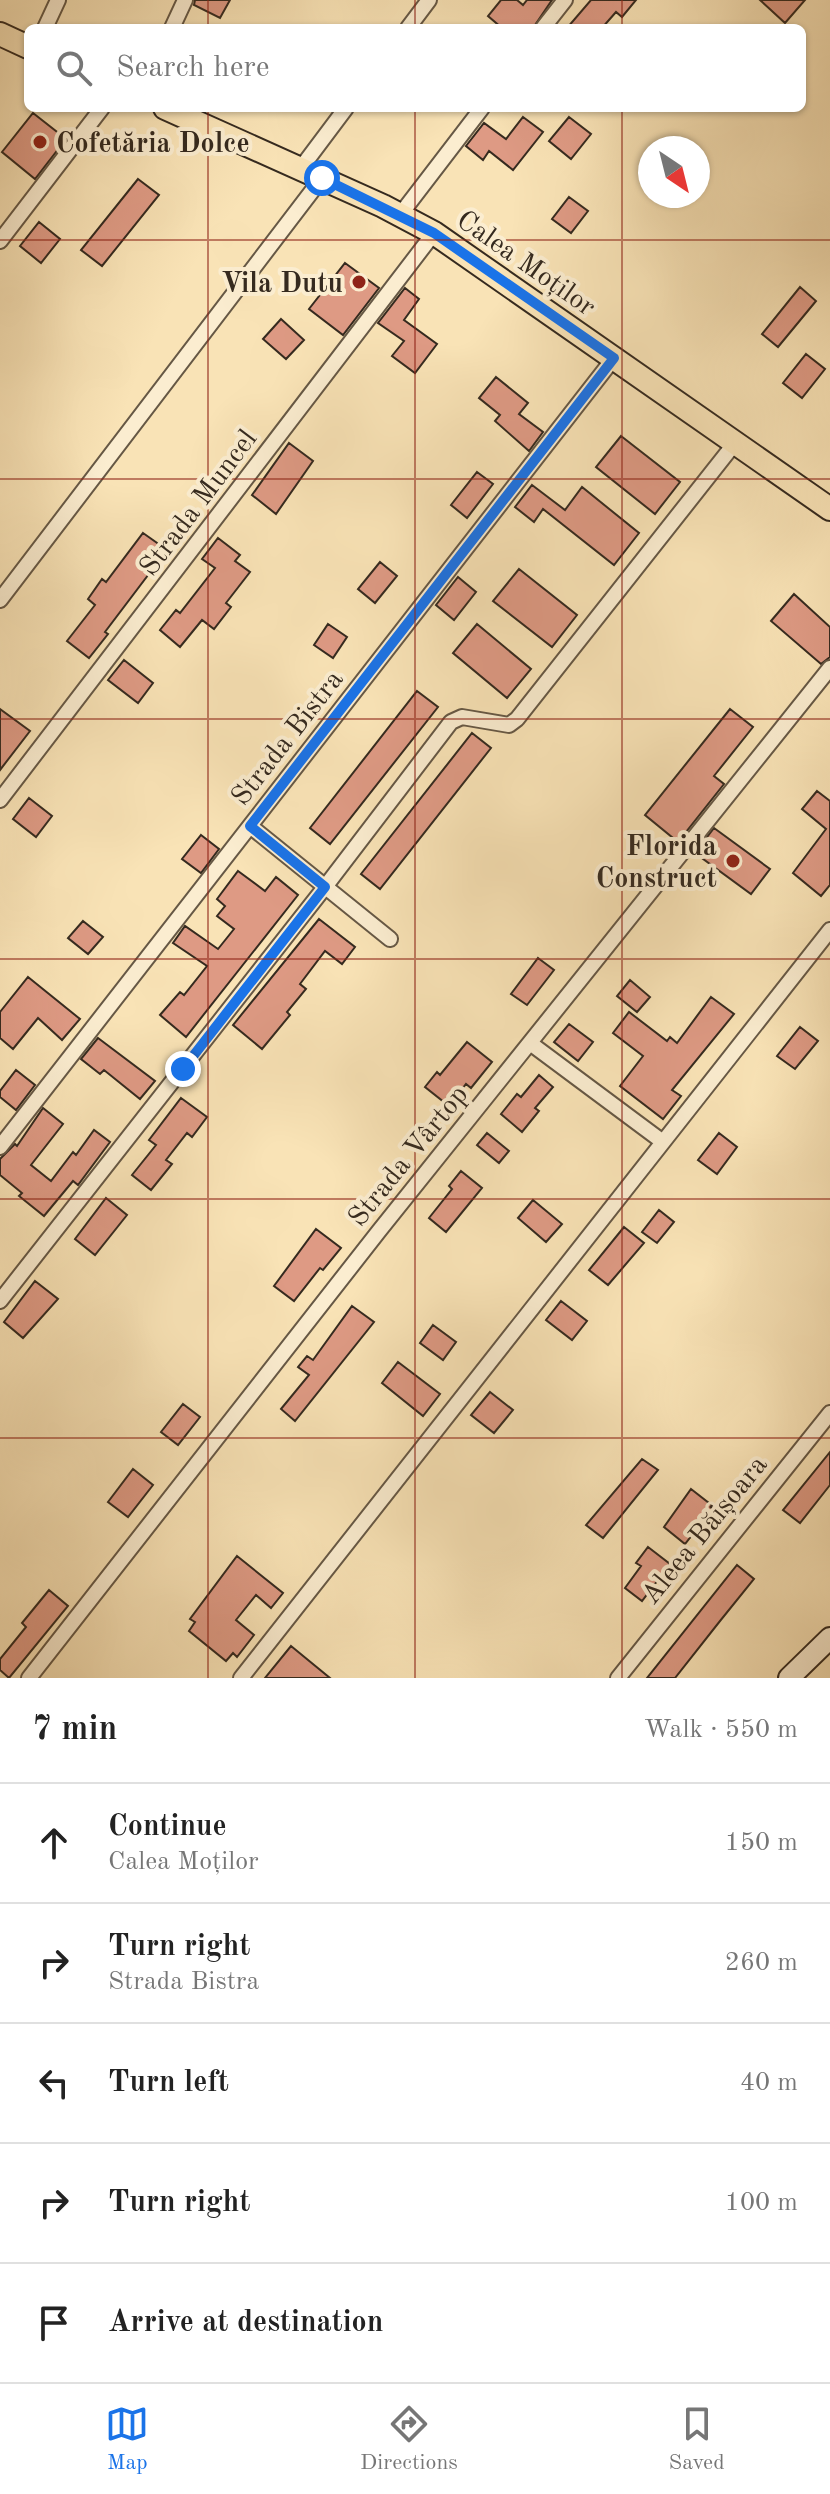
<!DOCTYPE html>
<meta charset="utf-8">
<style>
body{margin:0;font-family:"Old Standard TT",serif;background:#f6f6f6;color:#222}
.compass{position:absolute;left:638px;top:136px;width:72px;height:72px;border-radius:50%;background:#fff;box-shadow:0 2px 6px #0004;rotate:145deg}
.stop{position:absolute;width:24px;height:24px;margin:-18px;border:6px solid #1a73e8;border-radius:50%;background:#fff}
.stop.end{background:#1a73e8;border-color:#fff;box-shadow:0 2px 8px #0008}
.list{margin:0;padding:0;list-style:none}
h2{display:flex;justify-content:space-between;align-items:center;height:104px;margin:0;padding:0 32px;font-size:34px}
h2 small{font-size:26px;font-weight:400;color:#767676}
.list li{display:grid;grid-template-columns:52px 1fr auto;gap:24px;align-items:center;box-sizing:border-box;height:120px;padding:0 32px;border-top:2px solid #e0e0e0}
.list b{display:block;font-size:30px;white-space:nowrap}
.list p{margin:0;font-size:26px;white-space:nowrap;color:#767676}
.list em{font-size:26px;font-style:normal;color:#767676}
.icon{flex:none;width:44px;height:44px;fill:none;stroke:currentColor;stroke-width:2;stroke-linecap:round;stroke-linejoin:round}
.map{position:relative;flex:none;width:830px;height:1678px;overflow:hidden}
.search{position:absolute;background:#fff;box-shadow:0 2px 6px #0004;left:24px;right:24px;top:24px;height:88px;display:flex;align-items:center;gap:20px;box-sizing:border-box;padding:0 28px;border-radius:12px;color:#767676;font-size:30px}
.sheet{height:704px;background:#fff}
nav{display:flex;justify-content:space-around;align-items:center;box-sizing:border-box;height:112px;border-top:2px solid #e0e0e0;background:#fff;font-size:22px;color:#767676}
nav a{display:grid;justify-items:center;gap:4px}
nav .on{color:#1a73e8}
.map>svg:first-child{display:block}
.building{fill:#de9a84;stroke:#352a1f;stroke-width:2}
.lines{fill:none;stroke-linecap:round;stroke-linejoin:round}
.street-casing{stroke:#665845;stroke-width:18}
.secondary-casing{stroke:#352a1f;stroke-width:24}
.primary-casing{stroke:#352a1f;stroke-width:26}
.street{stroke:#fbedd0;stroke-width:14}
.secondary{stroke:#fbedd0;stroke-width:20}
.primary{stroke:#f9e3b6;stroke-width:22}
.route{stroke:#1a73e8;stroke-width:10}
.grid{fill:none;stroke:#8f2418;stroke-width:2;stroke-opacity:0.55}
.poi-dot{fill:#8f2418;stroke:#fbedd0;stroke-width:3}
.labels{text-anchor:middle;stroke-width:8;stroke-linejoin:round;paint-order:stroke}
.poi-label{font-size:28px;font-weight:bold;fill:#352a1f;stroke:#fbedd0;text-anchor:end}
.street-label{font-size:28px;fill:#352a1f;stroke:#fbedd0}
</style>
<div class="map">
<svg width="830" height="1678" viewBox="0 0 830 1678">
<rect width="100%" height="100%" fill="#f9e3b6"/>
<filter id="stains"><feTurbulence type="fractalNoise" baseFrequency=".0025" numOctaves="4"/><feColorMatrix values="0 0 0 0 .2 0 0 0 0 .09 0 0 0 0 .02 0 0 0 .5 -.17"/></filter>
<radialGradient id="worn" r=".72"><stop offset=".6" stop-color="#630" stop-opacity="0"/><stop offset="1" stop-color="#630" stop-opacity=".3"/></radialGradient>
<path class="building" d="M 195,0 L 230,0 L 220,18 L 194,5 Z
M 501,0 L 517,0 L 523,5 L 527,0 L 552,0 L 533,28 L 502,28 L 488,16 Z
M 591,0 L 636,0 L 622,17 L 616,12 L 602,28 L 567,28 Z
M 760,0 L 805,0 L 785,23 Z
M 33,113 L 66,139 L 35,179 L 2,152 Z
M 523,117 L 543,132 L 513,170 L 489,151 L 483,160 L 466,146 L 484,123 L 506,139 Z
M 569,117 L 591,134 L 571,159 L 549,141 Z
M 138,179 L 159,195 L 102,266 L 81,250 Z
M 569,197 L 588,211 L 571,233 L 552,219 Z
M 39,222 L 60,239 L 41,263 L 20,246 Z
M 345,263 L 379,288 L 343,335 L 309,309 Z
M 800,287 L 816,301 L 778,347 L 762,334 Z
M 405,288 L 419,299 L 404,320 L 437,344 L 415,373 L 392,356 L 404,341 L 378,323 Z
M 281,319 L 304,340 L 286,359 L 263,339 Z
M 806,354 L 825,369 L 802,398 L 783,383 Z
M 496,377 L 528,403 L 519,414 L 543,432 L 529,451 L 495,421 L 500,415 L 479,398 Z
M 621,436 L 680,482 L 655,514 L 596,467 Z
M 289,443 L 313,461 L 276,514 L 252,495 Z
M 477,472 L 493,484 L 467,518 L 451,505 Z
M 532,485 L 565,510 L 582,487 L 639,533 L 614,565 L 543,509 L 534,522 L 515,507 Z
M 143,533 L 167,550 L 105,632 L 108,634 L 89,658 L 67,641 L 95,605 L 88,599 L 102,579 L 106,582 Z
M 218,538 L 240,555 L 235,561 L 250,572 L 226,603 L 231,607 L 214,629 L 202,620 L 180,647 L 160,630 L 176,610 L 180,613 L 215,568 L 202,559 Z
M 380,562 L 397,576 L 375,603 L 358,589 Z
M 519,569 L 577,615 L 552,647 L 493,601 Z
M 458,577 L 476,592 L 454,620 L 436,605 Z
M 794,594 L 830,627 L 830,657 L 821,664 L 771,621 Z
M 328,624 L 347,637 L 333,658 L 314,645 Z
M 477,624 L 531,669 L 507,698 L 453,653 Z
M 124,660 L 153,683 L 138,703 L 108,680 Z
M 417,691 L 438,707 L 330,844 L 310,828 Z
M 0,709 L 30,731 L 0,770 Z
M 730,709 L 753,727 L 714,776 L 724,784 L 678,842 L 645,815 Z
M 472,733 L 491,748 L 380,889 L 361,874 Z
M 817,791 L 830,801 L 830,885 L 821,896 L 793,873 L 826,829 L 802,809 Z
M 29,798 L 52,816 L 36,837 L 13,819 Z
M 714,828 L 770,869 L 751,894 L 695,853 Z
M 201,835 L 219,849 L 201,873 L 182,859 Z
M 238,871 L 265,891 L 276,877 L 298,895 L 186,1037 L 160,1015 L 180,992 L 184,995 L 207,966 L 173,943 L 185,926 L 218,949 L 234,929 L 217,916 L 225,906 L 217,899 Z
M 319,919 L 355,947 L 342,964 L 325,951 L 300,984 L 306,989 L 287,1012 L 290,1015 L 262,1049 L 233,1025 Z
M 83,921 L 103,937 L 88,954 L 68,938 Z
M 538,958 L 554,970 L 527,1005 L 511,994 Z
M 28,977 L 80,1019 L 62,1040 L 38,1018 L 13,1049 L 0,1038 L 0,1012 Z
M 630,980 L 650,997 L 637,1012 L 617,996 Z
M 711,997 L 734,1014 L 672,1090 L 681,1096 L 663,1119 L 620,1086 L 643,1056 L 613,1033 L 629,1012 L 667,1041 L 670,1037 L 677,1043 Z
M 569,1024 L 593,1042 L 578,1061 L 554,1042 Z
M 800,1027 L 818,1041 L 795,1069 L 777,1056 Z
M 98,1038 L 155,1081 L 140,1099 L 104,1070 L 100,1074 L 81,1059 Z
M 467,1042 L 492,1062 L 471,1088 L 466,1084 L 449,1106 L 425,1087 L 437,1072 L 440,1075 Z
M 16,1070 L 35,1085 L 16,1110 L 0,1097 L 0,1091 Z
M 539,1075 L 553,1087 L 535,1108 L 539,1111 L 522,1132 L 501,1114 L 517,1094 L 521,1097 Z
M 181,1098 L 207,1117 L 192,1137 L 187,1133 L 166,1160 L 172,1164 L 151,1190 L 132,1175 L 156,1145 L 149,1140 Z
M 43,1108 L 63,1124 L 31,1165 L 51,1181 L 73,1152 L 76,1155 L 94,1130 L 110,1142 L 78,1185 L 73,1181 L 44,1216 L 19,1196 L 22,1193 L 0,1175 L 0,1159 L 15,1144 L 17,1146 Z
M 487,1133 L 509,1151 L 499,1163 L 477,1145 Z
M 719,1133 L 737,1147 L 717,1174 L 698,1160 Z
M 461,1171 L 482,1188 L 446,1232 L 429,1218 L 452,1189 L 449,1186 Z
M 106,1198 L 127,1215 L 95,1255 L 75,1239 Z
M 533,1200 L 562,1224 L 546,1242 L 518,1218 Z
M 659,1210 L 674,1222 L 657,1243 L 642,1232 Z
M 624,1227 L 644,1243 L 608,1285 L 589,1270 Z
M 316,1229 L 341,1248 L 323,1270 L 320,1268 L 294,1301 L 274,1286 Z
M 35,1281 L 58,1299 L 23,1338 L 4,1322 Z
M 561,1301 L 587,1321 L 572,1340 L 546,1320 Z
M 352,1306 L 374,1322 L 295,1421 L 281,1409 L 309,1375 L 298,1367 L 307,1356 L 313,1360 Z
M 433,1325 L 456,1342 L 443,1360 L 420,1343 Z
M 398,1362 L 440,1394 L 423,1416 L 382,1383 Z
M 490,1392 L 513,1410 L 494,1433 L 471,1415 Z
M 183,1404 L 200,1417 L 178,1445 L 161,1432 Z
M 830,1452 L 830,1485 L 800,1523 L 783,1510 Z
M 642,1459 L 658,1470 L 603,1538 L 586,1525 Z
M 133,1469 L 153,1485 L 128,1517 L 108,1502 Z
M 691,1489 L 714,1507 L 685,1544 L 664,1527 Z
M 648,1547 L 670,1564 L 642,1601 L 625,1588 L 641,1566 L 636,1563 Z
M 237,1556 L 283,1593 L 271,1608 L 256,1595 L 236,1620 L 254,1635 L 237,1657 L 233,1653 L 226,1661 L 189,1631 L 195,1622 L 190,1619 Z
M 737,1565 L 754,1579 L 720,1621 L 675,1678 L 647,1678 Z
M 49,1590 L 68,1606 L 9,1678 L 0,1670 L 0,1659 L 26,1627 L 22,1623 Z
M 291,1646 L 330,1678 L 265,1678 Z"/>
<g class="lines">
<g class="street-casing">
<path id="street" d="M 45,28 L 58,0
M 172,28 L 185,0
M 408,28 L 429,0
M 543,28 L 565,0
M 301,168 L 346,108
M 400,215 L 482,108
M 0,241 L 102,108
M 0,600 L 322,178
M 0,800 L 434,233
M 250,826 L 390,939
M 530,1043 L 663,1142
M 0,1147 L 614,358
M 0,1301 L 325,887 L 451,722 L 462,717 L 509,725 L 517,719 L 735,443
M 29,1678 L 379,1231 L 830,668
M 241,1678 L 830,930
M 618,1678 L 830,1413"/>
</g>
<g class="secondary-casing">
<path id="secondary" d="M 789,1678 L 830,1638"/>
</g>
<g class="primary-casing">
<path id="primary" d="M 0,34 L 28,47
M 165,108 L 383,206 L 434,233 L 830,509"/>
</g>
<use href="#street" class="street"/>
<use href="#secondary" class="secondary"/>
<use href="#primary" class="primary"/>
</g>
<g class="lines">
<path class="route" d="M 183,1069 L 325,887 L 250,826 L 614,358 L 434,233 L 322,178"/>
</g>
<path class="grid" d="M 208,0 L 208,28M 415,0 L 415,28M 622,0 L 622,28M 208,108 L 208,1678M 415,108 L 415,1678M 622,108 L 622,1678M 0,240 L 830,240M 0,479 L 830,479M 0,719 L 830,719M 0,959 L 830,959M 0,1199 L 830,1199M 0,1438 L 830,1438"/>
<g class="poi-dot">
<circle cx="40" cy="142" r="8"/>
<circle cx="359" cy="282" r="8"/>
<circle cx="733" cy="861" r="8"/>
</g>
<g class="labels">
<g class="poi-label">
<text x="56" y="152" text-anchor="start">Cofetăria Dolce</text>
<text x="343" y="292">Vila Dutu</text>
<text x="717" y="855">Florida<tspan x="717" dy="32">Construct</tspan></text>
</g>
<g class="street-label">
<text transform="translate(527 262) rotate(35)" y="10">Calea Moților</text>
<text transform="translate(197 502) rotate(-53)" y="10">Strada Muncel</text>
<text transform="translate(286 737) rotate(-52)" y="10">Strada Bistra</text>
<text transform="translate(407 1155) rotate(-51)" y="10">Strada Vârtop</text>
<text transform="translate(703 1529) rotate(-51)" y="10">Aleea Băișoara</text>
</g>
</g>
<rect width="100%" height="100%" filter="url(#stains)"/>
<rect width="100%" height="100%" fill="url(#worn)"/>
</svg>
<svg class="compass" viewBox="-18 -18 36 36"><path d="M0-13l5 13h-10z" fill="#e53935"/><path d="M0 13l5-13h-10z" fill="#767676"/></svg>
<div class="stop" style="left:322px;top:178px"></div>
<div class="stop end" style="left:183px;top:1069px"></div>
<div class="search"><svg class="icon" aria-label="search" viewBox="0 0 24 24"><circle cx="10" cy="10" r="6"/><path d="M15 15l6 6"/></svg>Search here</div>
</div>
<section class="sheet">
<h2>7 min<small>Walk · 550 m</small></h2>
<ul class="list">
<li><svg class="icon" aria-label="ahead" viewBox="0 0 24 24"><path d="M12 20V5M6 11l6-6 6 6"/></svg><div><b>Continue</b><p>Calea Moților</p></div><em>150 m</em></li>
<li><svg class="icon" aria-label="right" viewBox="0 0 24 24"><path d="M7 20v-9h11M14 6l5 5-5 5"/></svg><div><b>Turn right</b><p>Strada Bistra</p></div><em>260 m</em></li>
<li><svg class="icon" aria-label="left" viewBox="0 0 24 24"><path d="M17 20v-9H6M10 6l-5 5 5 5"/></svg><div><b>Turn left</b></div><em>40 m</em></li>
<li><svg class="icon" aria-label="right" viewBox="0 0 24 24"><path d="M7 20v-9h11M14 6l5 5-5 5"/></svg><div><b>Turn right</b></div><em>100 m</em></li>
<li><svg class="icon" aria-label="arrive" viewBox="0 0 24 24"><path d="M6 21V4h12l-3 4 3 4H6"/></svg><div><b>Arrive at destination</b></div></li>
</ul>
</section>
<nav>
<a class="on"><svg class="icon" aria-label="map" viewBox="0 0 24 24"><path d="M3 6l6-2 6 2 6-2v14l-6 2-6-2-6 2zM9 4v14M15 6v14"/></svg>Map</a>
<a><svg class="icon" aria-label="directions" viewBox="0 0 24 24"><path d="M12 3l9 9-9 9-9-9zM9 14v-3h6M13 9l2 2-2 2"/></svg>Directions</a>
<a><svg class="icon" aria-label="saved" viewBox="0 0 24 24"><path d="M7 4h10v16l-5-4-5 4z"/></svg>Saved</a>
</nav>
